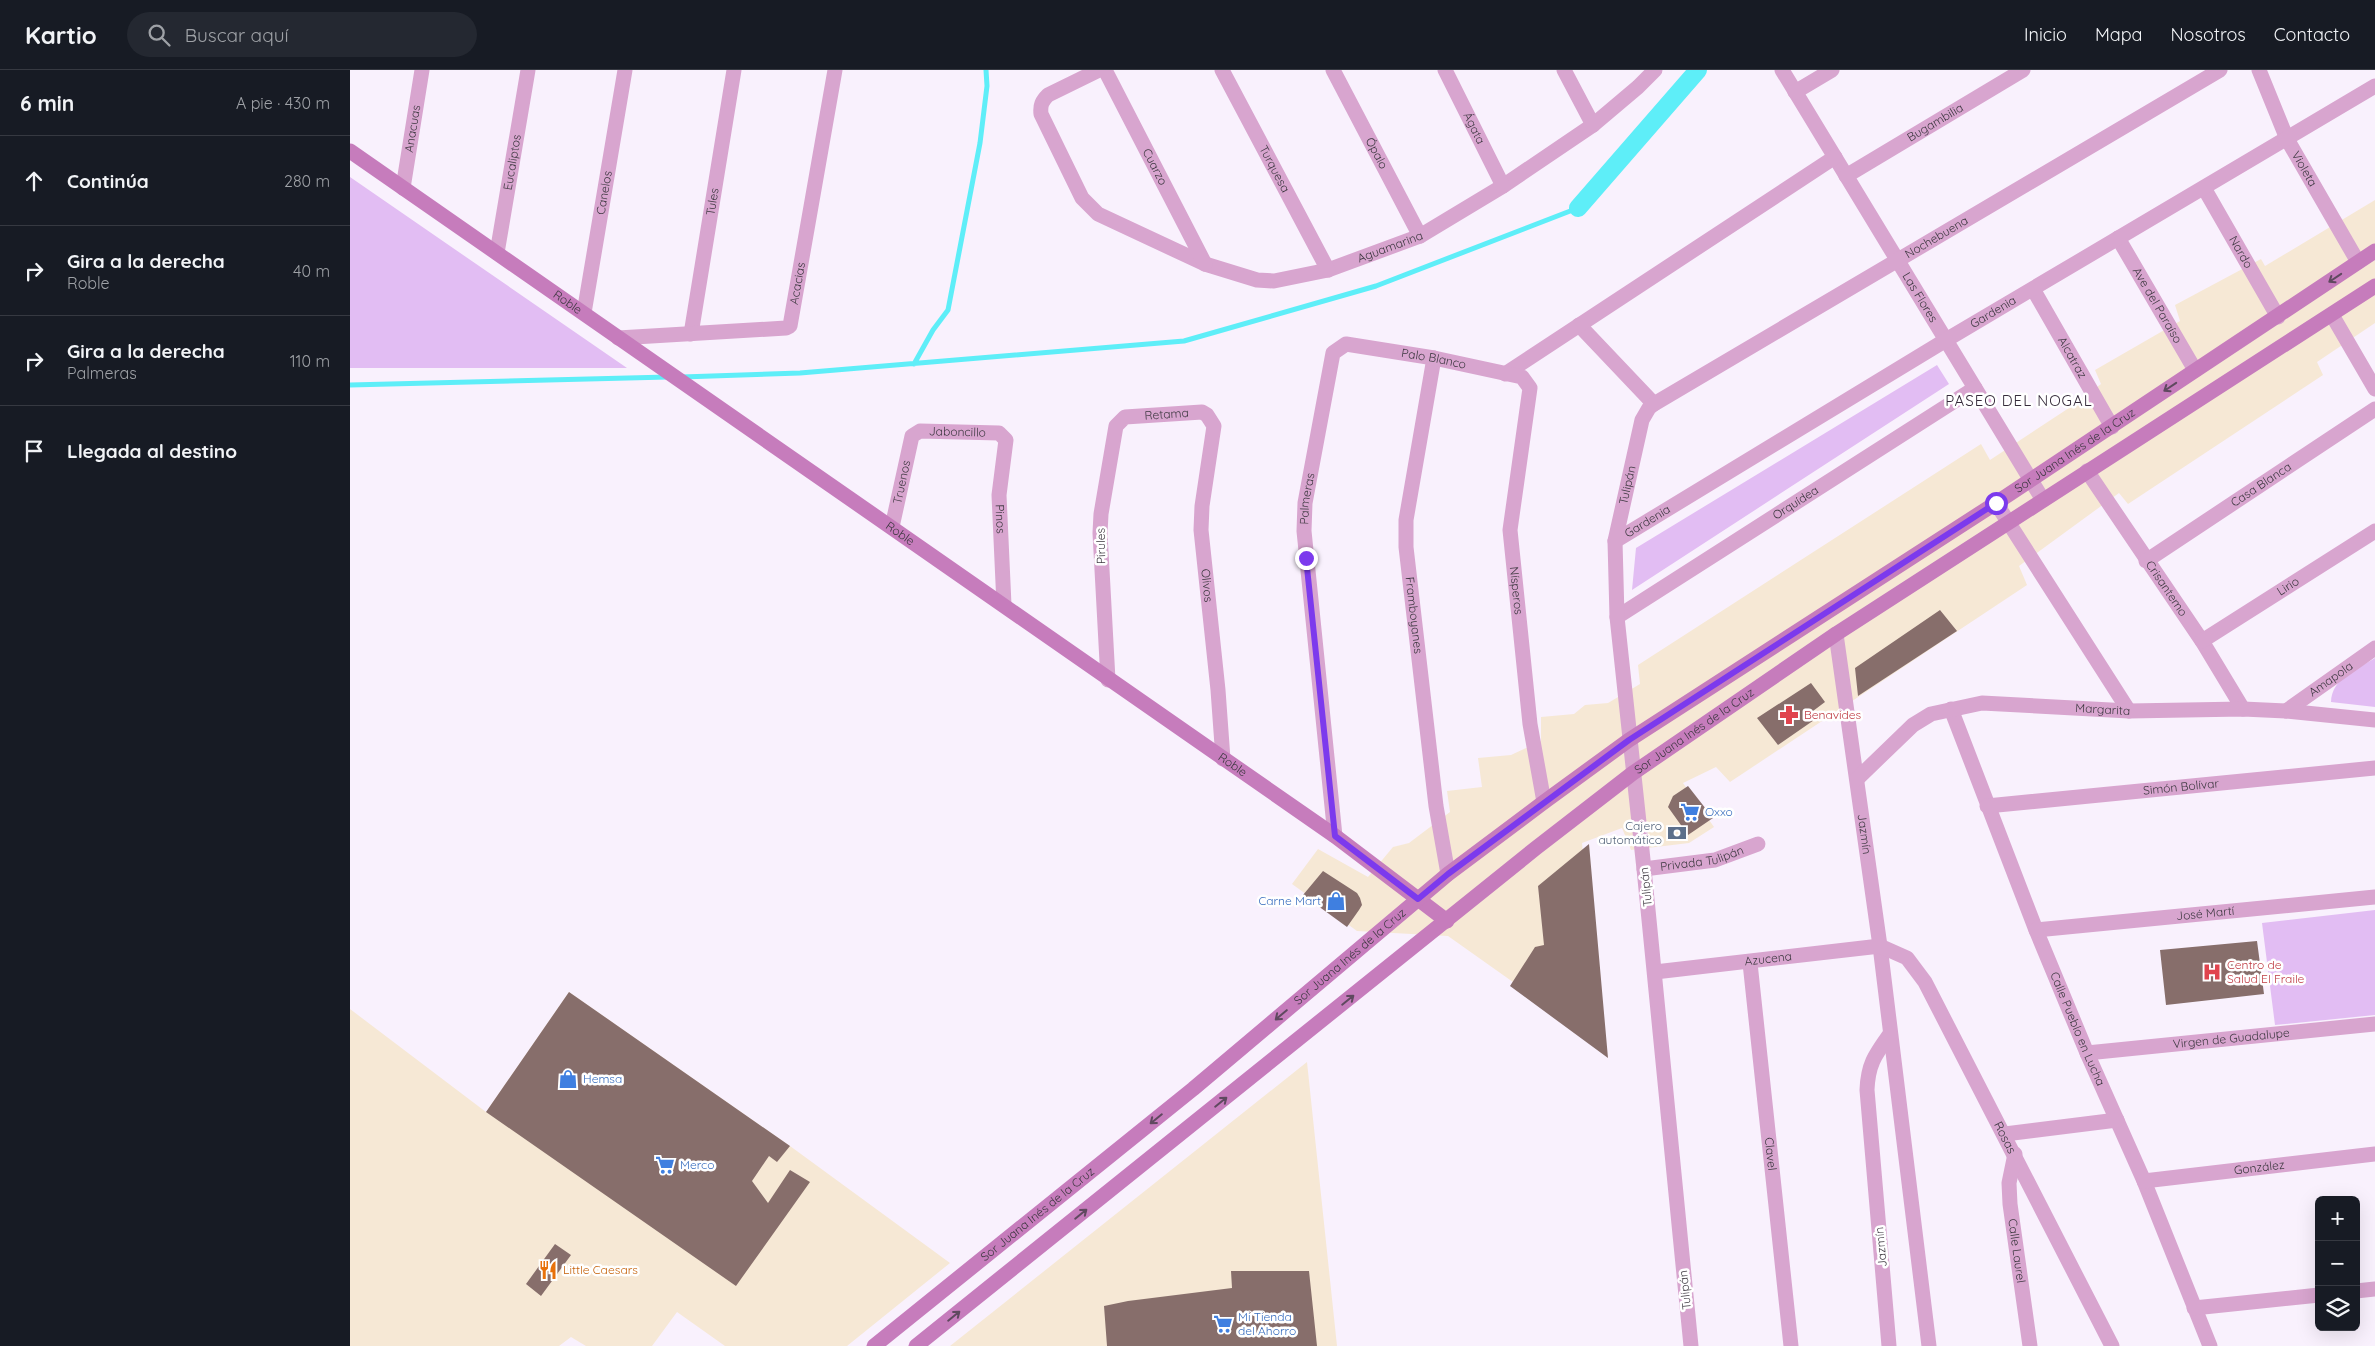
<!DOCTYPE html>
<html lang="es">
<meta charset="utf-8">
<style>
body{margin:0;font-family:Quicksand,sans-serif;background:#242831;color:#f1f3f6}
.controls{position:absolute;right:15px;bottom:15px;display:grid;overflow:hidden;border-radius:8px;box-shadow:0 5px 20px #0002}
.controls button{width:45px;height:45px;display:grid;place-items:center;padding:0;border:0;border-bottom:1px solid #363941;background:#171b24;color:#f1f3f6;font:25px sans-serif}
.stop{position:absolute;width:15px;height:15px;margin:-11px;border:4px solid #7c3aed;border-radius:50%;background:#fff}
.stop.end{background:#7c3aed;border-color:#fff;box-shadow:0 1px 5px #0008}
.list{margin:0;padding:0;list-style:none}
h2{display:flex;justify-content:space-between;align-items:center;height:65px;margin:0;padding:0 20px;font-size:21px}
h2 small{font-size:16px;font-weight:400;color:#9ea1a6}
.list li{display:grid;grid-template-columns:32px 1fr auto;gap:15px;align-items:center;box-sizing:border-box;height:90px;padding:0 20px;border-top:1px solid #363941}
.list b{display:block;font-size:19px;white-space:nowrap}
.list p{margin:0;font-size:16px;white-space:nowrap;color:#9ea1a6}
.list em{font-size:16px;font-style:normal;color:#9ea1a6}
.icon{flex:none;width:28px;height:28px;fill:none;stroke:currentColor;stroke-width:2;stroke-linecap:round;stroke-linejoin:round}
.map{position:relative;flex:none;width:2025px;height:1276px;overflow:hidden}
header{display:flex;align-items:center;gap:30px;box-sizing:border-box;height:70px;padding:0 25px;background:#171b24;border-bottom:1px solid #363941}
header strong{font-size:24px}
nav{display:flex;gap:28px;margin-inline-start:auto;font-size:18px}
.search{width:350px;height:45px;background:#242831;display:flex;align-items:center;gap:12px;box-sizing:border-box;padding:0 18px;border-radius:28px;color:#9ea1a6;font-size:19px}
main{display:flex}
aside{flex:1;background:#171b24}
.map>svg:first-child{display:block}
.commercial{fill:#f6e8d5}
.green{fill:#e2bdf3}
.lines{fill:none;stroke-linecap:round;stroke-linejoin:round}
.stream{stroke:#5eeef8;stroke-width:5}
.canal{stroke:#5eeef8;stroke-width:18}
.building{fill:#876e6b}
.street{stroke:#d8a5cf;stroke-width:15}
.secondary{stroke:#c67cbc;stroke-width:15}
.oneway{stroke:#5f495f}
.route{stroke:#7c3aed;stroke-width:6}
.labels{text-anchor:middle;stroke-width:5;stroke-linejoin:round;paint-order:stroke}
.street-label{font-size:12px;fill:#3d3840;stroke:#fff}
.health-label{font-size:12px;fill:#be3a42;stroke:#fff;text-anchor:start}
.shop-label{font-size:12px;fill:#366cbe;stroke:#fff;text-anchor:start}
.service-label{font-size:12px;fill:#4e5e75;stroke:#fff;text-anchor:end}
.food-label{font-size:12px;fill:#c56008;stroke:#fff;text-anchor:start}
.quarter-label{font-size:15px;letter-spacing:1px;fill:#362b3b;stroke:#fff}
</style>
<header>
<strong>Kartio</strong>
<div class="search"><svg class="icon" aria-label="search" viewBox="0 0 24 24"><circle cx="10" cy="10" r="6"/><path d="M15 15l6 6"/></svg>Buscar aquí</div>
<nav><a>Inicio</a><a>Mapa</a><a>Nosotros</a><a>Contacto</a></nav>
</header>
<main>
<aside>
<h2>6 min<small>A pie · 430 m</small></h2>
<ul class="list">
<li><svg class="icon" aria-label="ahead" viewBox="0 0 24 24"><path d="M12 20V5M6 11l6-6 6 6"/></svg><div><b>Continúa</b></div><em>280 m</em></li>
<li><svg class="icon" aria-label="right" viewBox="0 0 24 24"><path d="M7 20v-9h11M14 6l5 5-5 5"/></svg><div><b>Gira a la derecha</b><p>Roble</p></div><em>40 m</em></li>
<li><svg class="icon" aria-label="right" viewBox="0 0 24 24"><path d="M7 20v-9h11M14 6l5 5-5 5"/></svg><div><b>Gira a la derecha</b><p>Palmeras</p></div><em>110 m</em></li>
<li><svg class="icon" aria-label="arrive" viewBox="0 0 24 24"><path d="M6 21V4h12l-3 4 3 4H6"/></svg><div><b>Llegada al destino</b></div></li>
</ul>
</aside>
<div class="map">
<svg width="2025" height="1276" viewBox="0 0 2025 1276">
<rect width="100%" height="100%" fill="#f9f1fd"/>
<path class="commercial" d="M 2025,130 L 2025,253 L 1967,292 L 1973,305 L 1778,434 L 1769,423 L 1669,496 L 1677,515 L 1380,712 L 1366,697 L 1333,713 L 1364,757 L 1339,773 L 1281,780 L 1272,758 L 1232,773 L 1252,975 L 1098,866 L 1007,861 L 942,814 L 968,779 L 1018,807 L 1043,777 L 1059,773 L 1100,742 L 1097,721 L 1132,717 L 1128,688 L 1161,685 L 1191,671 L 1191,647 L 1224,644 L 1235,635 L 1258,633 L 1290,614 L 1288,595 L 1631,374 L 1640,390 L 1725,334 L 1751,314 L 1745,300 L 1830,251 L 1825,235 L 1911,189 L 1915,196 Z
M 219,922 L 440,1076 L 600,1193 L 497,1276 L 375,1276 L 327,1242 L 302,1276 L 236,1276 L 221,1267 L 209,1276 L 0,1276 L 0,939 L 136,1042 Z
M 957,992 L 987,1276 L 600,1276 Z"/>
<path class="green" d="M 0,107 L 277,298 L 0,298 Z
M 1587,295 L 1599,314 L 1282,520 L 1286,478 Z
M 2025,588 L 2025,637 L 1981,632 C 1982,608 2006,600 2025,588 Z
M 2025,840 L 2025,945 L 1925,955 L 1912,853 Z"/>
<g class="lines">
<path class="stream" d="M 564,294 L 583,260 L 598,240 L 630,73 L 637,16 L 636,0
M 332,307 L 450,303 L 834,271 L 1026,216 L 1228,138
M 0,315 L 318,307"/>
<path class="canal" d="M 1228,138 L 1348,0"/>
</g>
<path class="building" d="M 1590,540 L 1607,561 L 1508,626 L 1505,598 Z
M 1461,613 L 1475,632 L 1463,641 L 1467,648 L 1428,675 L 1407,648 Z
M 1338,716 L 1363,748 L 1338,765 L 1318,737 L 1323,726 Z
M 1239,774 L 1258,988 L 1160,916 L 1185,877 L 1194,875 L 1188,816 Z
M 973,801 L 1007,823 L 1010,828 L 1012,835 L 1009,840 L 997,857 L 953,825 Z
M 1907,871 L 1914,924 L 1816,935 L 1810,880 Z
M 219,922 L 440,1076 L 427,1092 L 419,1086 L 402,1111 L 418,1133 L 440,1100 L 460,1112 L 386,1216 L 136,1042 Z
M 205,1174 L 221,1185 L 191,1226 L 176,1214 Z
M 881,1201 L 959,1201 L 967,1276 L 757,1276 L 754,1236 L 778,1231 L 882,1218 Z"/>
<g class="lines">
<g class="street">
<path id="s1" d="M 749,0 L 698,25 C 692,31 690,35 691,44 L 732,128 L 748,144 L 855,194 L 907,210 L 924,211 L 978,200 L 1070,166 L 1153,116 L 1243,55 L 1288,17 L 1305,0"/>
<path id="s2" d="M 755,0 L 855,194"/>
<path id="s3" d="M 872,0 L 978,200"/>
<path id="s4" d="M 983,0 L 1070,166"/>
<path id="s5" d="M 1095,0 L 1153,116"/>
<path d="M 1214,0 L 1243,55"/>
<path id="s6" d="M 1432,0 L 1693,430"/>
<path id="s7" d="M 1909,0 L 1937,69 L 2008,192"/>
<path d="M 1445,22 L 1482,0"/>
<path id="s8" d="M 1496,106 L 1673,0"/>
<path id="s9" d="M 53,118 L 72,0"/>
<path id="s10" d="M 1854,118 L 1928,247"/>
<path id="s11" d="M 1768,168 L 1845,300"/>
<path id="s12" d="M 147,183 L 178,0"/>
<path id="s13" d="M 1683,219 L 1762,357"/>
<path id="s14" d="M 234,243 L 275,0"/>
<path d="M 1982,245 L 2025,319"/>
<path d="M 1229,255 L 1304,334"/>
<path id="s15" d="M 341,264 L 384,0"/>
<path id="s16" d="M 268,268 L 436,258 L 440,256 L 485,0"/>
<path id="s17" d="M 1084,288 L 1056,450 L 1056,477 L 1086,736 L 1098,804"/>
<path d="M 1155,304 L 1485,87"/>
<path id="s18" d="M 1737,401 L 1852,571 L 1893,639"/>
<path d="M 1646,433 L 1779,641"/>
<path id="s19" d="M 542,457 L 562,366 L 570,361 L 649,363 L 656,370 L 649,425 L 654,535"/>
<path id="s20" d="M 1265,471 L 1596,270 L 2025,16"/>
<path id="s21" d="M 1796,491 L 2025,339"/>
<path id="s22" d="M 1267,547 L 1625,318"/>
<path id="s23" d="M 1486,564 L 1530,876 L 1579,1276"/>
<path id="s24" d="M 1852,571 L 2025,461"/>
<path id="s25" d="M 758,610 L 750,463 L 751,444 L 766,356 L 775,347 L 852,342 L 857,345 L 864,356 L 852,436 L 851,460 L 868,620 L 873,689"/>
<path id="s26" d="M 1601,639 L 1686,860 L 1737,983 L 1794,1111 L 1860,1276"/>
<path id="s27" d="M 1936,641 L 2025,578"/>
<path id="s28" d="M 1507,709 L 1563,655 L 1581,644 L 1632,633 L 1779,641 L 1893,639 L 1936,641 L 2025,650"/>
<path id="s29" d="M 1637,736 L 2025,698"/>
<path id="s30" d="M 985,766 L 954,461 L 955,433 L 983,283 L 996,274 L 1084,288 L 1172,307 L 1180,318 L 1160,460 L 1180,654 L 1194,732"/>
<path id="s31" d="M 1294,799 L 1365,790 L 1408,774"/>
<path id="s32" d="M 1686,860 L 2025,827"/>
<path id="s33" d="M 1400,893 L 1441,1276"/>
<path id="s34" d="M 1305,902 L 1530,876 L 1557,888 L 1575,912 L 1762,1276"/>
<path id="s35" d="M 1737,983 L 2025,954"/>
<path d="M 1655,1064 L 1767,1050"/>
<path id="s36" d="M 1665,1084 L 1659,1113 L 1660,1134 L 1680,1276"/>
<path id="s37" d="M 1794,1111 L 2025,1084"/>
<path d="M 2006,1221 L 2025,1219"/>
<path d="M 1844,1238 L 1969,1225"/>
<path id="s38" d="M 1341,1276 L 1294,799 L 1267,547 L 1265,471 L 1292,350 L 1299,338 L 1304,334 L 1870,0"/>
<path d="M 1539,1276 L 1517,1020 C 1518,994 1525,985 1540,964"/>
</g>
<g class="secondary">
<path id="s39" d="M 0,81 L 985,766 L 1097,851"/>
<path id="s40" d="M 524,1276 L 843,1019 L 1098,804 L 1194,732 L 1279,670 L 1646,433 L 2025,181"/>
<path id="s41" d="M 566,1276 L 1186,778 L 1283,703 L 1486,564 L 2025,216"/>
</g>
</g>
<defs><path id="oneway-shaft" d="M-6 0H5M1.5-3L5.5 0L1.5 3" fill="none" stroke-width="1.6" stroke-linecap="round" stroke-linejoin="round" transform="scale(1.25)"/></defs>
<g class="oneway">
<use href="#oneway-shaft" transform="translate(1985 208) rotate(146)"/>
<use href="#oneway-shaft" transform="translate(1820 317) rotate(146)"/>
<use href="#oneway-shaft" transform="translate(998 930) rotate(-39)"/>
<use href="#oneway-shaft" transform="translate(931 945) rotate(140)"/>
<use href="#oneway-shaft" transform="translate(871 1032) rotate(-39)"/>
<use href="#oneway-shaft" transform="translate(806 1049) rotate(141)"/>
<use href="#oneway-shaft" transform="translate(731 1144) rotate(-39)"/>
<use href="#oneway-shaft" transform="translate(604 1246) rotate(-39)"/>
</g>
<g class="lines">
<path class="route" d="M 956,488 L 985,766 L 1068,829 L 1098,804 L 1279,670 L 1646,433"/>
</g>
<defs>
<g id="pharmacy-bare" transform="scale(1.5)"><path d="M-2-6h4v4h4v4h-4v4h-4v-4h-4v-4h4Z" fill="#e0444e" stroke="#fff" stroke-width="2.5" paint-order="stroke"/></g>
<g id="supermarket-bare" transform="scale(1.5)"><path d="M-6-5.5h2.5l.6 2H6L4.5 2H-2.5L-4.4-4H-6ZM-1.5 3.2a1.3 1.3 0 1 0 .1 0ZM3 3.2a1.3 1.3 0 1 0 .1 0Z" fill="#3f7fe0" stroke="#fff" stroke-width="2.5" paint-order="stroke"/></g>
<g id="bank-bare" transform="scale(1.5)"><path d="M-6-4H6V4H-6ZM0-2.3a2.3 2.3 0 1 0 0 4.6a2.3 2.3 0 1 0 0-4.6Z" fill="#5c6f8a" stroke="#fff" stroke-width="2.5" paint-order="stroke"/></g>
<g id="shop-bare" transform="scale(1.5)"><path d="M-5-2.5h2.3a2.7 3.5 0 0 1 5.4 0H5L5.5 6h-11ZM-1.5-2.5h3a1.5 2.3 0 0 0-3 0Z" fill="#3f7fe0" stroke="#fff" stroke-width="2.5" paint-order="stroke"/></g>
<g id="hospital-bare" transform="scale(1.5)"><path d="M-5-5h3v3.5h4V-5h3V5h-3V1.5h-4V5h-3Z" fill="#e0444e" stroke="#fff" stroke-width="2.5" paint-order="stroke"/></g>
<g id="restaurant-bare" transform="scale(1.5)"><path d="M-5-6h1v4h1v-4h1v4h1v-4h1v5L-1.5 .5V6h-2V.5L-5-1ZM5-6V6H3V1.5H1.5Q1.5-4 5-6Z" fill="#e8710a" stroke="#fff" stroke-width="2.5" paint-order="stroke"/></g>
</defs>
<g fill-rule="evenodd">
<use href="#pharmacy-bare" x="1439" y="645"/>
<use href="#supermarket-bare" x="1340" y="742"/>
<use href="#bank-bare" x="1327" y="763"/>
<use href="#shop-bare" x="986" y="831"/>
<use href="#hospital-bare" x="1862" y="902"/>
<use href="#shop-bare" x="218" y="1009"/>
<use href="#supermarket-bare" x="315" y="1095"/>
<use href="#restaurant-bare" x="198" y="1200"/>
<use href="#supermarket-bare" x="873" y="1254"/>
</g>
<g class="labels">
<g class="street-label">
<text dy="4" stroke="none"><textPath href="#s8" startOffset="104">Bugambilia</textPath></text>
<text dy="4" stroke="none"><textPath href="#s5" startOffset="65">Ágata</textPath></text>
<text dy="4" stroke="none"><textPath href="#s9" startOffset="60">Anacuas</textPath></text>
<text dy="4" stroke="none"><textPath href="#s4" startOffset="94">Ópalo</textPath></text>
<text dy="4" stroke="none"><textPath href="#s12" startOffset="92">Eucaliptos</textPath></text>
<text dy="4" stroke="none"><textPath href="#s2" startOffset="109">Cuarzo</textPath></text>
<text dy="4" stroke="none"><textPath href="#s7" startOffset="109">Violeta</textPath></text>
<text dy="4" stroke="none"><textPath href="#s3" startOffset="112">Turquesa</textPath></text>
<text dy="4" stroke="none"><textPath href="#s14" startOffset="122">Canelos</textPath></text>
<text dy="4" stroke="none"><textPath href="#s15" startOffset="134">Tules</textPath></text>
<text dy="4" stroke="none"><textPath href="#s38" startOffset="1281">Nochebuena</textPath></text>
<text dy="4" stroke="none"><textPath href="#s1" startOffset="505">Aguamarina</textPath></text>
<text dy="4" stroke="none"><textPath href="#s10" startOffset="74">Nardo</textPath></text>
<text dy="4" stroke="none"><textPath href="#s16" startOffset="216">Acacias</textPath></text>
<text dy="4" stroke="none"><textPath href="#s6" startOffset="266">Las Flores</textPath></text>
<text dy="4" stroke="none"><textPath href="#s39" startOffset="265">Roble</textPath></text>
<text dy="4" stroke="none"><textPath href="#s11" startOffset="78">Ave del Paraíso</textPath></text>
<text dy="4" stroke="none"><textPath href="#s20" startOffset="442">Gardenia</textPath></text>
<text dy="4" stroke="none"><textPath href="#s13" startOffset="79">Alcatraz</textPath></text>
<text dy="4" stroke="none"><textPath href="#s30" startOffset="592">Palo Blanco</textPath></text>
<text dy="4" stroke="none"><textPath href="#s25" startOffset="310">Retama</textPath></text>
<text dy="4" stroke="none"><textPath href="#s19" startOffset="140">Jaboncillo</textPath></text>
<text dy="4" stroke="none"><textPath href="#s40" startOffset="1500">Sor Juana Inés de la Cruz</textPath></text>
<text dy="4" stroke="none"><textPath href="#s19" startOffset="46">Truenos</textPath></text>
<text dy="4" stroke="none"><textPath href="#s38" startOffset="866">Tulipán</textPath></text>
<text dy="4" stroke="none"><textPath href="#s21" startOffset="138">Casa Blanca</textPath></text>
<text dy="4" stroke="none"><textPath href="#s30" startOffset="339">Palmeras</textPath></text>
<text dy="4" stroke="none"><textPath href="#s22" startOffset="212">Orquídea</textPath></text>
<text dy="4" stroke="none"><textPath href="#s19" startOffset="271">Pinos</textPath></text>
<text dy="4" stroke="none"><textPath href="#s20" startOffset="38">Gardenia</textPath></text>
<text dy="4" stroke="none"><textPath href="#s39" startOffset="670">Roble</textPath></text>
<text transform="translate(751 476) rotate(-91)" y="4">Pirules</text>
<text dy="4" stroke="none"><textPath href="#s25" startOffset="525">Olivos</textPath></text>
<text dy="4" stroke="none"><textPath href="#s24" startOffset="102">Lirio</textPath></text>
<text dy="4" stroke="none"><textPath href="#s18" startOffset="142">Crisantemo</textPath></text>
<text dy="4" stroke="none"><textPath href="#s30" startOffset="900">Nísperos</textPath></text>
<text dy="4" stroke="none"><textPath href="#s17" startOffset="260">Framboyanes</textPath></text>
<text dy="4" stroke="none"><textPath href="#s27" startOffset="55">Amapola</textPath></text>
<text dy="4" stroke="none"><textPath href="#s28" startOffset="272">Margarita</textPath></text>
<text dy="4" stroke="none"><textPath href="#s41" startOffset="992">Sor Juana Inés de la Cruz</textPath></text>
<text dy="4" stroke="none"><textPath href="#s39" startOffset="1075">Roble</textPath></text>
<text dy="4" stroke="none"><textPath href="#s29" startOffset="195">Simón Bolívar</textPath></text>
<text dy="4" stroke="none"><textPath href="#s23" startOffset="202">Jazmín</textPath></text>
<text dy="4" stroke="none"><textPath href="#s31" startOffset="59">Privada Tulipán</textPath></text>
<text transform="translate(1296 817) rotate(-96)" y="4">Tulipán</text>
<text dy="4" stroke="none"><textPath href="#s32" startOffset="170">José Martí</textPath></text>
<text dy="4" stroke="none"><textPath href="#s40" startOffset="615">Sor Juana Inés de la Cruz</textPath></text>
<text dy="4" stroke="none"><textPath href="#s34" startOffset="114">Azucena</textPath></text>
<text dy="4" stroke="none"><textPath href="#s26" startOffset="344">Calle Pueblo en Lucha</textPath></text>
<text dy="4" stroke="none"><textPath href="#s35" startOffset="145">Virgen de Guadalupe</textPath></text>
<text dy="4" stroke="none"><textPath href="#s34" startOffset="461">Rosas</textPath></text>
<text dy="4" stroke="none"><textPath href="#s33" startOffset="192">Clavel</textPath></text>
<text dy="4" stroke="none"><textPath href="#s37" startOffset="116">González</textPath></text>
<text dy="4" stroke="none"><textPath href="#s40" startOffset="210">Sor Juana Inés de la Cruz</textPath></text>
<text transform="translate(1531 1177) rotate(-95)" y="4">Jazmín</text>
<text dy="4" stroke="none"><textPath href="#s36" startOffset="98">Calle Laurel</textPath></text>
<text transform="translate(1335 1220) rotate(-96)" y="4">Tulipán</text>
</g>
<g class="health-label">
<text x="1454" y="649">Benavides</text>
<text x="1877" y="899">Centro de<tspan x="1877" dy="14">Salud El Fraile</tspan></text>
</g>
<g class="shop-label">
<text x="1355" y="746">Oxxo</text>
<text x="971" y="835" text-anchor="end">Carne Mart</text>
<text x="233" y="1013">Hemsa</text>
<text x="330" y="1099">Merco</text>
<text x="888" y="1251">Mi Tienda<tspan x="888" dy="14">del Ahorro</tspan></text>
</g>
<g class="service-label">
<text x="1312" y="760">Cajero<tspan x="1312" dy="14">automático</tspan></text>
</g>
<g class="food-label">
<text x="213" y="1204">Little Caesars</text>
</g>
<g class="quarter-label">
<text x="1669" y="336">PASEO DEL NOGAL</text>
</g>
</g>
</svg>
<div class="controls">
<button>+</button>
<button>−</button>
<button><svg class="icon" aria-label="layers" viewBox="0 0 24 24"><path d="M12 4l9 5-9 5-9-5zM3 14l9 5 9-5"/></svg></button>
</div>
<div class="stop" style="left:1646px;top:433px"></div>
<div class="stop end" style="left:956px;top:488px"></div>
</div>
</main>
